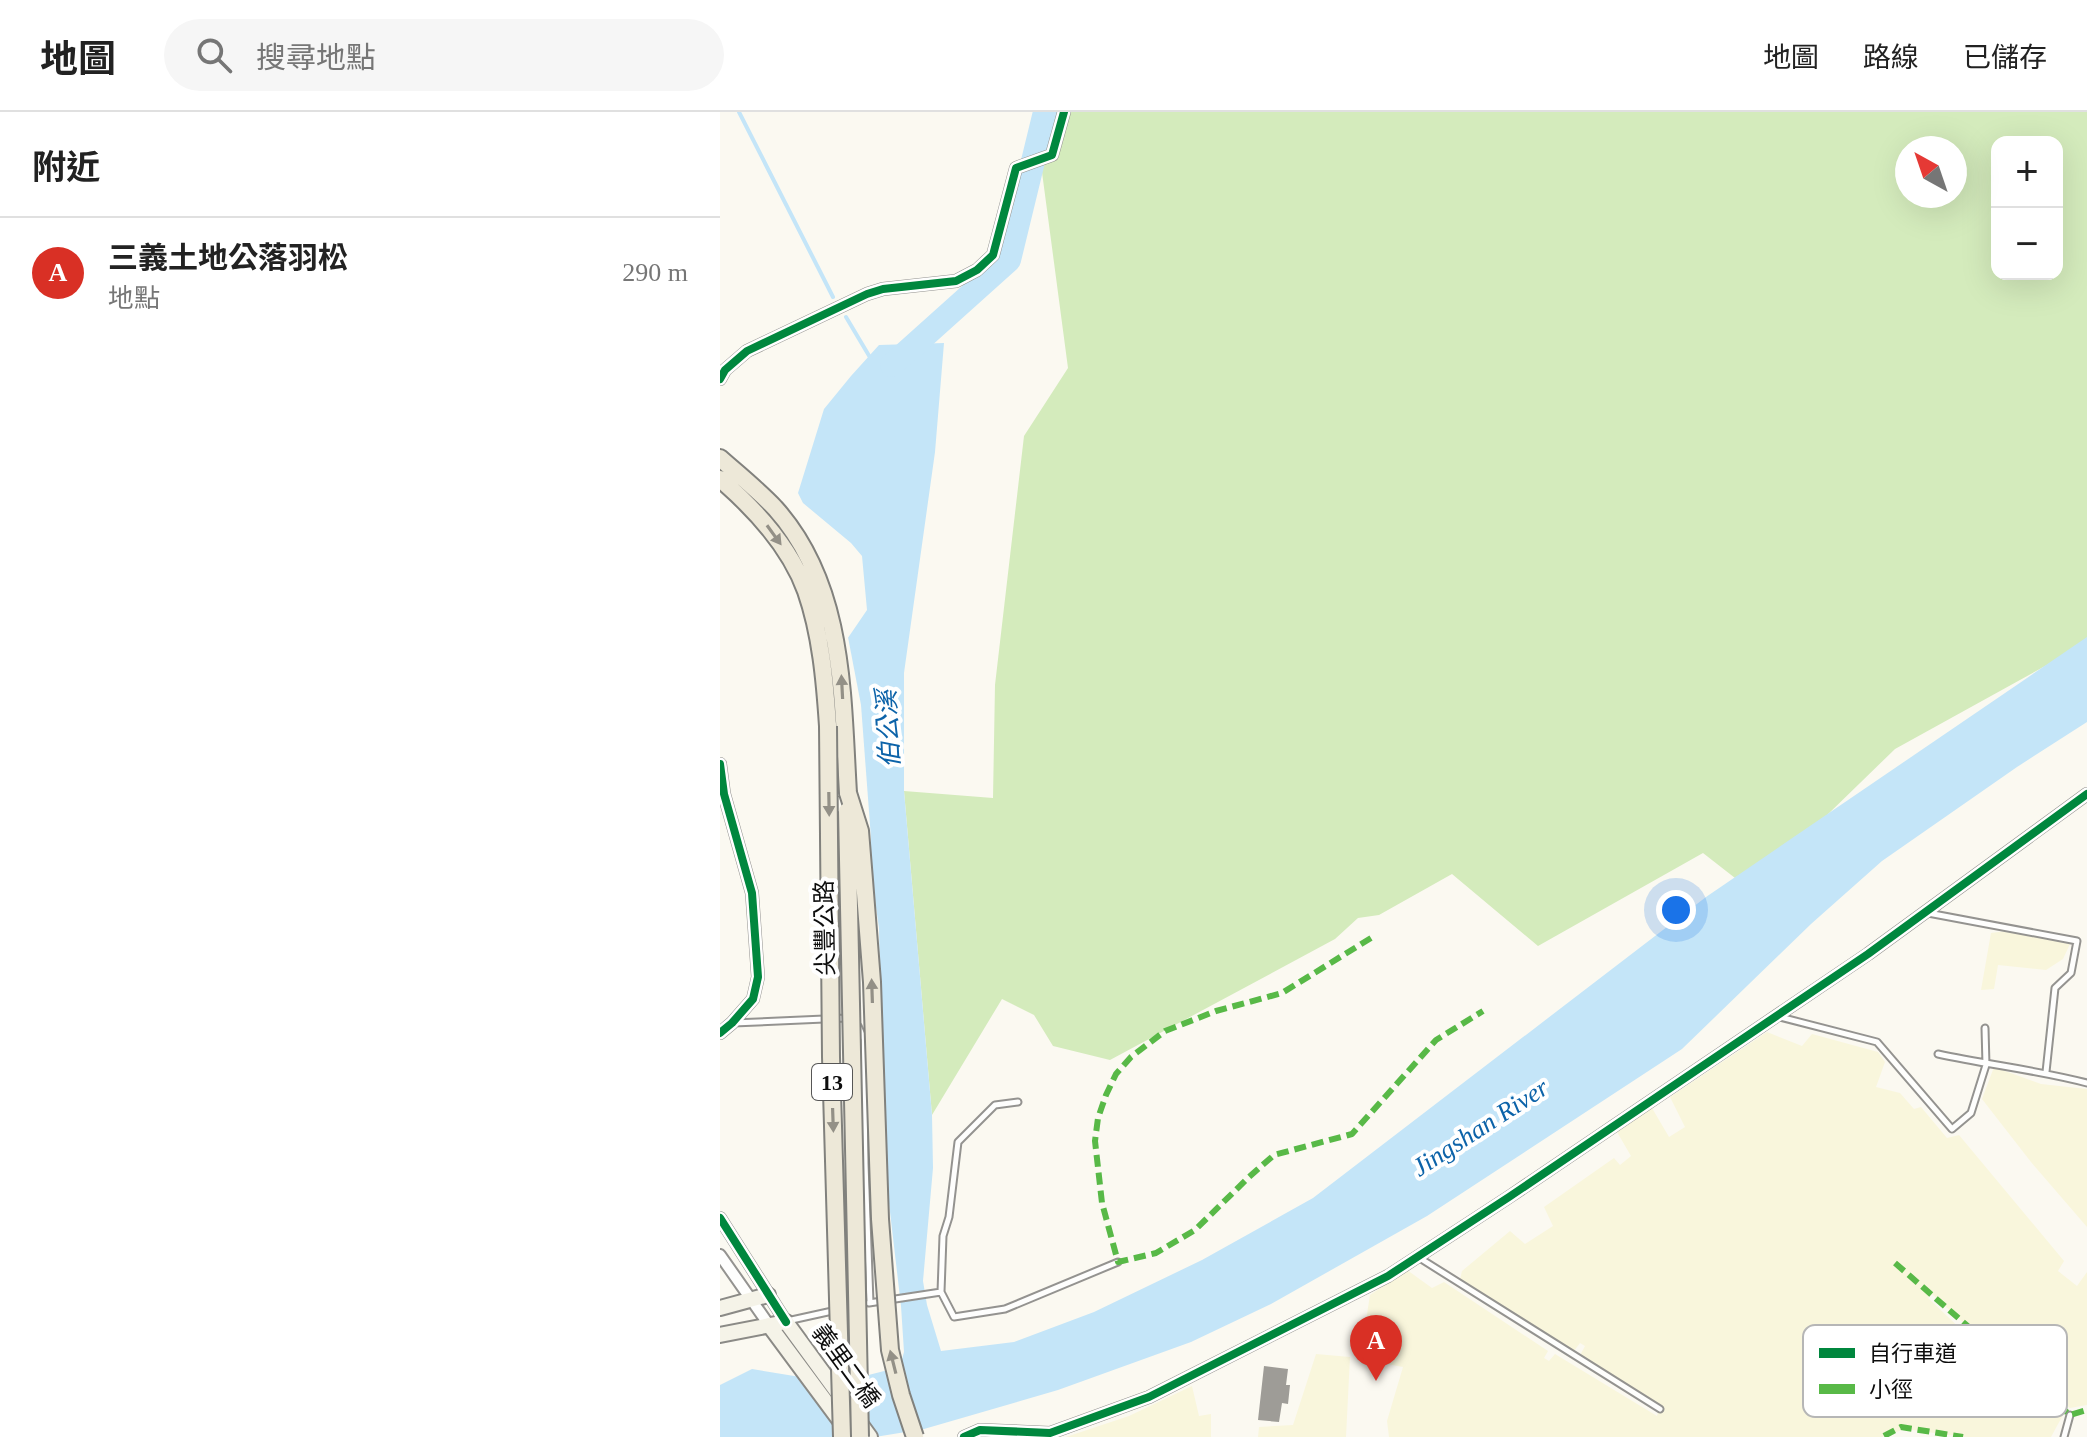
<!DOCTYPE html>
<html lang="zh-TW">
<meta charset="utf-8">
<style>
body{margin:0;font-family:"Times New Roman","Noto Sans TC",serif;background:#f6f6f6;color:#222}
.controls{position:absolute;right:24px;top:24px;display:grid;overflow:hidden;border-radius:16px;box-shadow:0 8px 32px #0002}
.controls button{width:72px;height:72px;display:grid;place-items:center;padding:0;border:0;border-bottom:2px solid #e0e0e0;background:#fff;color:#222;font:40px sans-serif}
.compass{position:absolute;left:1175px;top:24px;width:72px;height:72px;border-radius:50%;background:#fff;box-shadow:0 8px 32px #0002;rotate:320deg}
.you{position:absolute;left:956px;top:798px;width:28px;height:28px;margin:-20px;border:6px solid #fff;border-radius:50%;background:#1a73e8;box-shadow:0 0 0 12px #1a73e833}
.badge{display:grid;place-items:center;width:52px;height:52px;border-radius:50%;background:#d93025;color:#fff;font-size:26px;font-weight:700}
.pin{position:absolute;translate:-50% -66px;filter:drop-shadow(0 2px 4px #0008)}
.pin::after{content:'';position:absolute;top:42px;width:28px;height:24px;background:inherit;clip-path:polygon(0 0,100% 0,50% 100%)}
.list{margin:0;padding:0;list-style:none}
h2{display:flex;justify-content:space-between;align-items:center;height:104px;margin:0;padding:0 32px;font-size:34px}
h2 small{font-size:26px;font-weight:400;color:#767676}
.list li{display:grid;grid-template-columns:52px 1fr auto;gap:24px;align-items:center;box-sizing:border-box;height:112px;padding:0 32px;border-top:2px solid #e0e0e0}
.list b{display:block;font-size:30px;white-space:nowrap}
.list p{margin:0;font-size:26px;white-space:nowrap;color:#767676}
.list em{font-size:26px;font-style:normal;color:#767676}
.icon{flex:none;width:44px;height:44px;fill:none;stroke:currentColor;stroke-width:2;stroke-linecap:round;stroke-linejoin:round}
.map{position:relative;flex:none;width:1367px;height:1325px;overflow:hidden}
header{display:flex;align-items:center;gap:48px;box-sizing:border-box;height:112px;padding:0 40px;background:#fff;border-bottom:2px solid #e0e0e0}
header strong{font-size:38px}
nav{display:flex;gap:44px;margin-inline-start:auto;font-size:28px}
.search{width:560px;height:72px;background:#f6f6f6;display:flex;align-items:center;gap:20px;box-sizing:border-box;padding:0 28px;border-radius:44px;color:#767676;font-size:30px}
main{display:flex}
aside{flex:1;background:#fff}
.map>svg:first-child{display:block}
.farmland{fill:#f9f6dc}
.forest{fill:#d4ebbc;fill-rule:evenodd}
.water{fill:#c4e5f8}
.pier{fill:#fbf9f1}
.lines{fill:none;stroke-linecap:round;stroke-linejoin:round}
.stream{stroke:#c4e5f8;stroke-width:4}
.river{stroke:#c4e5f8;stroke-width:24}
.building{fill:#9e9c97}
.lane-casing{stroke:#949390;stroke-width:9}
.street-casing{stroke:#949390;stroke-width:14}
.secondary-casing{stroke:#8b8a86;stroke-width:18}
.primary-casing{stroke:#81817d;stroke-width:20}
.lane{stroke:#fefefd;stroke-width:5}
.street{stroke:#fefefd;stroke-width:10}
.secondary{stroke:#f5f3e8;stroke-width:14}
.primary{stroke:#ede8d8;stroke-width:16}
.primary-bridge-casing{stroke:#81817d;stroke-width:20;stroke-linecap:butt}
.primary-bridge{stroke:#ede8d8;stroke-width:16}
.quiet{stroke:#58b947;stroke-width:6;stroke-dasharray:12 6;stroke-linecap:butt}
.cycleway-casing{stroke:#fff;stroke-width:13}
.cycleway{stroke:#00873e;stroke-width:8}
.oneway{fill:#939087}
.labels{text-anchor:middle;stroke-width:8;stroke-linejoin:round;paint-order:stroke}
.shield{fill:#fff;stroke:#565656;stroke-width:2}
.shield-label{font-size:22px;font-weight:bold;fill:#0d0d0d}
.street-label{font-size:24px;fill:#0d0d0d;stroke:#fff}
.water-label{font-size:26px;font-style:italic;fill:#0c63a9;stroke:#fff}
.key{fill:#fff;stroke:#b6b6b6;stroke-width:2}
.key-label{font-size:22px;fill:#0d0d0d}
</style>
<header>
<strong>地圖</strong>
<div class="search"><svg class="icon" aria-label="search" viewBox="0 0 24 24"><circle cx="10" cy="10" r="6"/><path d="M15 15l6 6"/></svg>搜尋地點</div>
<nav><a>地圖</a><a>路線</a><a>已儲存</a></nav>
</header>
<main>
<aside>
<h2>附近<small></small></h2>
<ul class="list">
<li><span class="badge">A</span><div><b>三義土地公落羽松</b><p>地點</p></div><em>290 m</em></li>
</ul>
</aside>
<div class="map">
<svg width="1367" height="1325" viewBox="0 0 1367 1325">
<rect width="100%" height="100%" fill="#fbf9f1"/>
<path class="farmland" d="M 1286,819 L 1350,832 L 1343,847 L 1326,858 L 1278,853 L 1274,877 L 1261,878 L 1271,821 Z
M 1047,920 L 1082,934 L 1092,922 L 1158,940 L 1165,950 L 1156,975 L 1180,981 L 1194,997 L 1201,995 L 1227,1026 L 1239,1023 L 1344,1149 L 1338,1159 L 1357,1174 L 1367,1160 L 1367,1293 L 1350,1296 L 1298,1261 L 1212,1182 L 1208,1186 L 1264,1239 L 1262,1246 L 1274,1259 L 1283,1258 L 1343,1303 L 1331,1325 L 1244,1325 L 1185,1317 L 1162,1325 L 669,1325 L 667,1309 L 683,1255 L 640,1247 L 650,1183 L 687,1158 L 712,1176 L 724,1170 L 828,1239 L 824,1246 L 829,1249 L 835,1242 L 937,1304 L 939,1297 L 858,1247 L 865,1234 L 860,1231 L 851,1243 L 739,1171 L 742,1159 L 790,1119 L 805,1132 L 833,1114 L 824,1095 L 894,1046 L 900,1053 L 911,1044 L 897,1020 L 932,996 L 949,1025 L 965,1015 L 950,985 Z
M 1274,955 L 1321,972 L 1367,977 L 1367,1115 L 1311,1050 L 1262,987 Z
M 596,1242 L 630,1245 L 626,1325 L 538,1325 L 539,1315 L 573,1313 Z
M 472,1274 L 479,1304 L 491,1302 L 491,1325 L 346,1325 L 409,1304 Z"/>
<path class="forest" d="M 314,0 L 1367,0 L 1367,531 L 1175,637 L 1036,772 L 1015,766 L 983,741 L 818,834 L 732,762 L 659,803 L 638,806 L 615,827 L 390,948 L 333,934 L 314,903 L 282,887 L 212,1003 L 184,679 L 273,686 L 275,573 L 304,324 L 348,256 ZM 1277,30 L 1337,30 L 1337,162 L 1277,162 ZM 1187,36 L 1235,36 L 1235,84 L 1187,84 Z"/>
<path class="water" d="M 224,231 L 215,340 L 184,561 L 184,679 L 212,1003 L 213,1056 L 203,1169 L 207,1193 L 221,1239 L 294,1230 L 374,1200 L 482,1148 L 593,1086 L 986,785 L 1367,525 L 1367,610 L 1297,655 L 1162,749 L 1091,812 L 962,937 L 707,1104 L 551,1192 L 471,1230 L 338,1278 L 204,1317 L 155,1325 L 0,1325 L 0,1273 L 32,1257 L 117,1271 L 180,1255 L 184,1240 L 181,1194 L 163,1040 L 159,816 L 119,539 L 147,498 L 142,444 L 131,431 L 83,391 L 78,381 L 104,297 L 131,264 L 159,233 Z"/>
<path class="pier" d="M 127,520 L 141,593 L 151,726 L 151,789 L 120,729 L 105,605 L 115,538 Z"/>
<g class="lines">
<path class="stream" d="M 19,0 L 113,185
M 126,205 L 151,247"/>
<path class="river" d="M 172,253 L 289,148 L 325,0"/>
</g>
<path class="building" d="M 544,1254 L 568,1257 L 566,1273 L 570,1273 L 568,1292 L 562,1291 L 559,1310 L 538,1308 Z"/>
<g class="lines">
<g class="lane-casing">
<path id="lane" d="M 1208,801 L 1357,829 L 1351,861 L 1335,876 L 1326,960
M 1056,904 L 1157,930 L 1232,1017 L 1251,1001 L 1266,953 L 1265,916
M 13,911 L 127,906
M 138,914 L 144,927 L 145,1051 L 150,1191
M 1218,942 C 1268,953 1318,958 1367,971
M 698,1145 L 940,1297
M 221,1180 L 223,1124 L 229,1105 L 238,1030 L 275,993 L 298,990
M 149,1191 L 221,1180 L 234,1205 L 285,1197 L 398,1150
M 67,1209 L 135,1194
M 1344,1325 L 1350,1303"/>
</g>
<g class="street-casing">
<path id="street" d="M 0,267 L 5,258 L 27,239 L 147,182 L 163,177 L 236,169 L 257,158 L 273,143 L 296,56 L 332,43 L 344,0
M 0,652 L 4,682 L 32,781 L 38,865 L 33,887 L 12,911 L 0,921
M 0,1106 L 66,1210
M 0,1143 L 49,1213
M 244,1325 L 260,1318 L 330,1321 L 429,1285 L 668,1164 L 789,1085 L 1148,842 L 1367,682"/>
</g>
<g class="secondary-casing">
<path id="secondary" d="M 0,1196 L 48,1183
M 49,1213 L 132,1325
M 0,1223 L 66,1210 L 150,1325"/>
</g>
<g class="primary-casing">
<path id="primary" d="M 0,346 C 18,362 38,378 55,396 C 125,474 122,583 128,681
M 0,367 C 35,397 70,435 86,479 C 101,522 105,569 108,614"/>
</g>
<use href="#lane" class="lane"/>
<use href="#street" class="street"/>
<use href="#secondary" class="secondary"/>
<use href="#primary" class="primary"/>
<g class="primary-bridge-casing">
<path id="primary-bridge" d="M 108,614 L 111,945 L 122,1325
M 128,681 L 140,719 L 144,768 L 152,870 L 160,1107 L 170,1238 L 181,1283 L 195,1325
M 127,699 L 140,1325"/>
</g>
<use href="#primary-bridge" class="primary-bridge"/>
<path class="quiet" d="M 651,826 L 562,881 L 496,899 L 445,919 L 411,945 L 396,962 L 386,983 L 378,1006 L 375,1029 L 382,1091 L 398,1150 L 436,1141 L 475,1118 L 529,1065 L 554,1043 L 632,1022 L 716,928 L 763,899
M 1175,1151 L 1350,1303 L 1367,1298
M 1164,1324 L 1181,1315 L 1243,1325"/>
<g class="cycleway-casing">
<path id="cycleway" d="M 0,267 L 5,258 L 27,239 L 147,182 L 163,177 L 236,169 L 257,158 L 273,143 L 296,56 L 332,43 L 344,0
M 0,652 L 4,682 L 32,781 L 38,865 L 33,887 L 12,911 L 0,921
M 0,1106 L 66,1210
M 244,1325 L 260,1318 L 330,1321 L 429,1285 L 668,1164 L 789,1085 L 1148,842 L 1367,682"/>
</g>
<use href="#cycleway" class="cycleway"/>
</g>
<defs><path id="oneway-solid" d="M-6-.8H1V-3.2L6.5 0L1 3.2V.8H-6Z" transform="scale(2)"/></defs>
<g class="oneway">
<use href="#oneway-solid" transform="translate(54 423) rotate(54)"/>
<use href="#oneway-solid" transform="translate(122 575) rotate(-93)"/>
<use href="#oneway-solid" transform="translate(109 692) rotate(89)"/>
<use href="#oneway-solid" transform="translate(152 879) rotate(-92)"/>
<use href="#oneway-solid" transform="translate(113 1008) rotate(88)"/>
<use href="#oneway-solid" transform="translate(173 1250) rotate(-104)"/>
</g>
<g class="labels">
<rect class="shield" x="92" y="952" width="40" height="36" rx="6"/>
<g class="shield-label">
<text x="112" y="978">13</text>
</g>
<g class="street-label">
<text transform="translate(105 816) rotate(-91)" y="8">尖豐公路</text>
<text transform="translate(126 1254) rotate(54)" y="8">義里二橋</text>
</g>
<g class="water-label">
<text transform="translate(168 617) rotate(-93)" y="9">伯公溪</text>
<text transform="translate(760 1015) rotate(-33)" y="9">Jingshan River</text>
</g>
</g>
<rect x="1083" y="1213" width="264" height="92" rx="12" class="key"/>
<rect x="1099" y="1236" width="36" height="10" fill="#00873e"/>
<rect x="1099" y="1272" width="36" height="10" fill="#58b947"/>
<g class="key-label">
<text x="1149" y="1249">自行車道</text>
<text x="1149" y="1285">小徑</text>
</g>
</svg>
<div class="controls">
<button>+</button>
<button>−</button>
</div>
<svg class="compass" viewBox="-18 -18 36 36"><path d="M0-13l5 13h-10z" fill="#e53935"/><path d="M0 13l5-13h-10z" fill="#767676"/></svg>
<div class="you"></div>
<div class="pin badge" style="left:656px;top:1269px">A</div>
</div>
</main>
